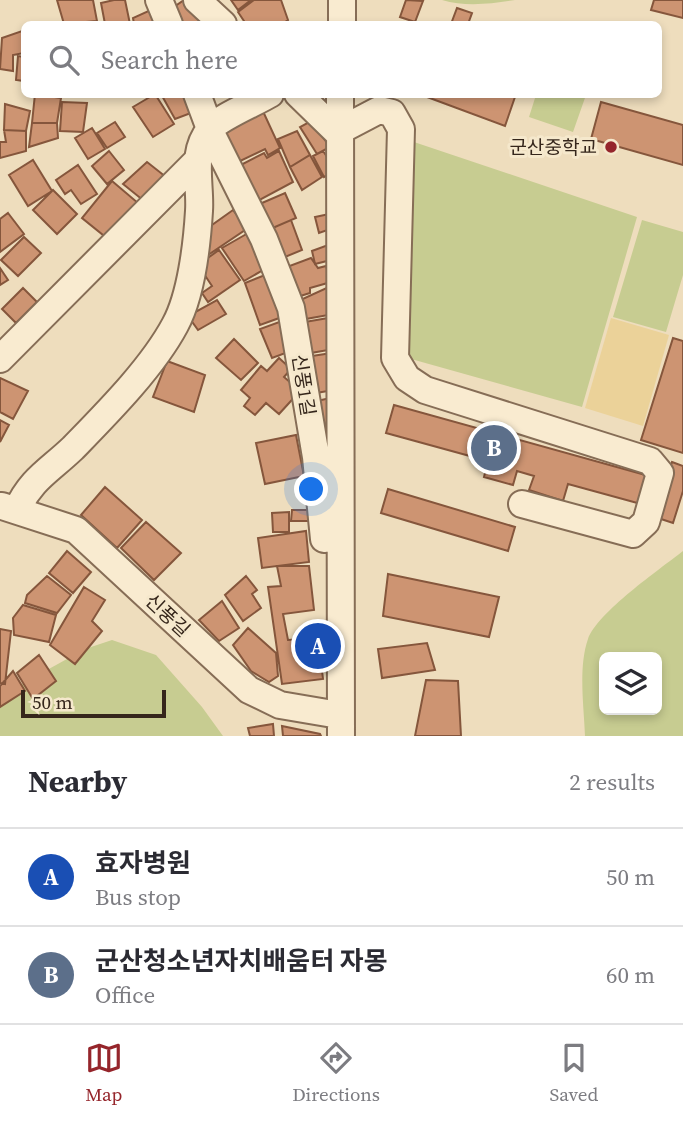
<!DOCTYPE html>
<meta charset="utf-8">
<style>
body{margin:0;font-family:"Source Serif 4","Noto Sans KR",serif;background:#f7f7f7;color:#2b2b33}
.controls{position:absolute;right:21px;bottom:21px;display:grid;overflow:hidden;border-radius:10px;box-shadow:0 4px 10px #0003}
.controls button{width:63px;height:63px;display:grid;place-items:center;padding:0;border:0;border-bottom:2px solid #e1e1e2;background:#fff;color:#2b2b33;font:35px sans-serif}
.scale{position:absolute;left:21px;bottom:18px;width:145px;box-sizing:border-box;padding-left:7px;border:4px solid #35261b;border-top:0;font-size:19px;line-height:24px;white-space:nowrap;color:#35261b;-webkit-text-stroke:5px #f5e8cc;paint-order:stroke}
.you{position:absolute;left:312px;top:490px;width:24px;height:24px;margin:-18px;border:5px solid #fff;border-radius:50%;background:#1a73e8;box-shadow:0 0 0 10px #1a73e833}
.badge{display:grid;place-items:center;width:46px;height:46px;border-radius:50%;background:#95252b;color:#fff;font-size:23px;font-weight:700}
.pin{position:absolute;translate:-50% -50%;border:4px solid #fff;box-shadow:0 2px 7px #0006}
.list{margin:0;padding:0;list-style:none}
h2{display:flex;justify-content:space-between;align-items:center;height:91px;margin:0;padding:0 28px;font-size:30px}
h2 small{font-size:23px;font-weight:400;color:#7c7c81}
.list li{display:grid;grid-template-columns:46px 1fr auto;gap:21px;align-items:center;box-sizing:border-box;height:98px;padding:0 28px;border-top:2px solid #e1e1e2}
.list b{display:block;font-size:26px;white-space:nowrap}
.list p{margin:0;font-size:23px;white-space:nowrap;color:#7c7c81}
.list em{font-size:23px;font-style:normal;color:#7c7c81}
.icon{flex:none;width:38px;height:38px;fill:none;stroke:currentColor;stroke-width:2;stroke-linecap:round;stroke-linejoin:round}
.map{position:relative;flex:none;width:683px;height:736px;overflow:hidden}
.search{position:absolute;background:#fff;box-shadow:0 4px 10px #0003;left:21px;right:21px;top:21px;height:77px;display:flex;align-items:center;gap:18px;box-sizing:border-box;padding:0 24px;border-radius:10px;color:#7c7c81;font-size:26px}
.sheet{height:287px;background:#fff}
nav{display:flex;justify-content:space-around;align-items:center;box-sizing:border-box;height:98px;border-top:2px solid #e1e1e2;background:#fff;font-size:19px;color:#7c7c81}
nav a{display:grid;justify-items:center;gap:4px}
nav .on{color:#95252b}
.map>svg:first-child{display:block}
.green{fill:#c7cc91;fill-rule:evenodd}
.sand{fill:#ebd299}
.building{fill:#cd9472;stroke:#85563c;stroke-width:2}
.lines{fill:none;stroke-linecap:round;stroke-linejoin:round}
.minor-casing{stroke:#866d56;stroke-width:30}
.minor{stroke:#f9ebd0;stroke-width:26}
.poi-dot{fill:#95252b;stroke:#f5e8cc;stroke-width:2.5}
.labels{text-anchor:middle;stroke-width:6;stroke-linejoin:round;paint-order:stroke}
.poi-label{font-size:19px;fill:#35261b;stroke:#f5e8cc;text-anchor:end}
.street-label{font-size:19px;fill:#35261b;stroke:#f5e8cc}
</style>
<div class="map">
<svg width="683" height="736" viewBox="0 0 683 736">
<rect width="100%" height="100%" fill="#eeddbd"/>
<path class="green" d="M 442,0 L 515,0 C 491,4 465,7 442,0 Z
M 536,95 L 586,95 L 573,132 L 529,117 Z
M 408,140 L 637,217 L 582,407 L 404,357 Z
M 642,220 L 683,232 L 683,275 L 666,332 L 613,317 Z
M 683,551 L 683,736 L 585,736 C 584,706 578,668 588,639 C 597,613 660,569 683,551 ZM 604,657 L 657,657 L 657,710 L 604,710 Z
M 112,640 L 156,655 L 202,707 L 223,736 L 0,736 L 0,696 L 85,649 Z"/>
<path class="sand" d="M 611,318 L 669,335 L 643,426 L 585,408 Z"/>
<path class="building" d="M 57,0 L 93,0 L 97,21 L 64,24 Z
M 114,0 L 125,0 L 130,24 L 105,24 L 101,3 Z
M 184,0 L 191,0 L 207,16 L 196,24 L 177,24 L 174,7 Z
M 231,0 L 251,0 L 238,10 Z
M 254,0 L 281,0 L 288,20 L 282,24 L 246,24 L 238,12 Z
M 406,0 L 423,1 L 415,22 L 400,17 Z
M 654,0 L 683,0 L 683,18 L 651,10 Z
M 155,8 L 162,24 L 134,24 L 133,18 Z
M 457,8 L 472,13 L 468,24 L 451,24 Z
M 22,31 L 24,53 L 13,55 L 13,71 L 0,69 L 2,38 Z
M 18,56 L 24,57 L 24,81 L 16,80 Z
M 35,94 L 61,98 L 57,123 L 32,123 Z
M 155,94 L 174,124 L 153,137 L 133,107 Z
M 161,94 L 192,94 L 199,110 L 175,119 Z
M 419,94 L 516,94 L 505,126 Z
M 62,102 L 87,103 L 83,132 L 60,131 Z
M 601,102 L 683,125 L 683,165 L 591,139 Z
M 5,104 L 30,111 L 26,131 L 4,130 Z
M 261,107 L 280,148 L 268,155 L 265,149 L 234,164 L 218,131 Z
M 311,121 L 330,147 L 317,154 L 300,127 Z
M 115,122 L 125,137 L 107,148 L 97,133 Z
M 32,123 L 57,123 L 58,138 L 29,147 Z
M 92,128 L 105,149 L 88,159 L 75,138 Z
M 4,130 L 26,131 L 26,151 L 0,158 L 0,142 L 6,142 Z
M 297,131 L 310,155 L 290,167 L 278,139 Z
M 109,151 L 124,170 L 107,184 L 92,166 Z
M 279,151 L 293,182 L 252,204 L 235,168 L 264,153 L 267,158 Z
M 323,151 L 336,170 L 324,177 L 313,156 Z
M 310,155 L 322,177 L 302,190 L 290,167 Z
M 33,160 L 52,191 L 28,206 L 9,175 Z
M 147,162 L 166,177 L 144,201 L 123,184 Z
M 78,165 L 97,194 L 81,204 L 71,190 L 65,194 L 56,180 Z
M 112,181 L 138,203 L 108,239 L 82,218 Z
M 53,190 L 77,214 L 57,234 L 33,210 Z
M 285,193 L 296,218 L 268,230 L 255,206 Z
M 233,210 L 248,228 L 208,255 L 205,230 Z
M 8,213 L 24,234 L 0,252 L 0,219 Z
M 334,213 L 336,227 L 319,233 L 315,217 Z
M 291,220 L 302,250 L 280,259 L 268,230 Z
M 250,232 L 270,266 L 244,281 L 222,248 Z
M 24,237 L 41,253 L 18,276 L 1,260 Z
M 328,245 L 331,260 L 315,264 L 312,251 Z
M 219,250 L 240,280 L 208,302 L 202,293 L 212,286 L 198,265 Z
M 311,258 L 318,268 L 326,266 L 331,282 L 310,288 L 310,293 L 294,298 L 284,268 Z
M 0,268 L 8,280 L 0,285 Z
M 270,273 L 282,317 L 260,325 L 245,283 Z
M 331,286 L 334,314 L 300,320 L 296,302 Z
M 23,288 L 37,302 L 16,323 L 2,309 Z
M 217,300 L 226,314 L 198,330 L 188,316 Z
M 334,317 L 334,349 L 305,354 L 299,323 Z
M 282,321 L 291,351 L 272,358 L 260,329 Z
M 673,338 L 683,341 L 683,453 L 641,440 Z
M 234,339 L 258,363 L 241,380 L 216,358 Z
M 332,353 L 334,390 L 310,394 L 305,357 Z
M 279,358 L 291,369 L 284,377 L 300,391 L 279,414 L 266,403 L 255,415 L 244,406 L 250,398 L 241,390 L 261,366 L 267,371 Z
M 167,361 L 205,375 L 194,412 L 153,397 Z
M 0,378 L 28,391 L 13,419 L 0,412 Z
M 335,397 L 336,426 L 315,430 L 312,402 Z
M 394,405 L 649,476 L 641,504 L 568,484 L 563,501 L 529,490 L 534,476 L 517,471 L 513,485 L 484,477 L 488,461 L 386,433 Z
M 0,420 L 9,425 L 0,442 Z
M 296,435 L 304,476 L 265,484 L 256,443 Z
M 672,462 L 683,466 L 683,491 L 673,523 L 655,517 Z
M 105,487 L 142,520 L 117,548 L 81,515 Z
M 388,489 L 515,527 L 508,551 L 381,513 Z
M 292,510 L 309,510 L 310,521 L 291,521 Z
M 289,512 L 289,532 L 273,532 L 272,513 Z
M 146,522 L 181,553 L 154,580 L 121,548 Z
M 306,531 L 309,562 L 262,568 L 258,538 Z
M 67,551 L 91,572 L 73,593 L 49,573 Z
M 277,566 L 309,566 L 314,610 L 283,614 L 288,640 L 318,638 L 323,679 L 282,684 L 268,587 L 281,586 Z
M 388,574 L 499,597 L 489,637 L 383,616 Z
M 47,576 L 71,595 L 57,613 L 25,603 L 27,595 Z
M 246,576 L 257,590 L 252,594 L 261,608 L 243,621 L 225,595 Z
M 84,587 L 105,600 L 92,621 L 102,631 L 75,664 L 50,645 Z
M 222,601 L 239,628 L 219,641 L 199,620 Z
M 23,605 L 56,615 L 49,642 L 14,635 L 13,618 Z
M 248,628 L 276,653 L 278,676 L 269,682 L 251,671 L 233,645 Z
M 0,629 L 11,631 L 5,684 L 0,683 Z
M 427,643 L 435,670 L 382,678 L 378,649 Z
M 39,655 L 56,681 L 33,699 L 17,673 Z
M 13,671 L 25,691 L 0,707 L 0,686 Z
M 426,680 L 458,681 L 461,736 L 415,736 Z
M 273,724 L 274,736 L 250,736 L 248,728 Z
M 282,726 L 320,734 L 321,736 L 283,736 Z"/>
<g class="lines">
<g class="minor-casing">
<path id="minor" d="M 159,0 L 169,24
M 197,0 L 223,24
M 342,0 L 342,24
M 197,94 L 213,137 L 264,239 L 291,308 L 316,457 L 324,539
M 298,94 L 337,132 L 379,110 L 392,113 L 401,129 L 395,358 L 407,378 L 425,390 L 650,461 L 660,473 L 646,522 L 633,534 L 522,504
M 340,94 L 341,736
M 0,359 L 195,163
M 2,506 L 76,530 L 249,690 L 280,705 L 339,715
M 17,510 C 31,479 49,471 73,448 C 107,413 152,368 175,325 C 191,296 197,244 199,211 C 201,184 190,153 210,129 C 220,117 255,103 270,94"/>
</g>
<use href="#minor" class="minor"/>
</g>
<circle class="poi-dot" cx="611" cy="147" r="7"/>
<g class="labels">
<g class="poi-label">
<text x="597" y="154">군산중학교</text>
</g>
<g class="street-label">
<text transform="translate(304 385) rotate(81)" y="7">신풍1길</text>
<text transform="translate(168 615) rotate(43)" y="7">신풍길</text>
</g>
</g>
</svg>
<div class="controls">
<button><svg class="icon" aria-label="layers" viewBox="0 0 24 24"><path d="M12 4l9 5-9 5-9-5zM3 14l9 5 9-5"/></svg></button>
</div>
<div class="scale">50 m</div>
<div class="you"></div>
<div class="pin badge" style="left:318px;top:646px;background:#1a4fb4">A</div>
<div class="pin badge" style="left:494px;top:448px;background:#5c6f8a">B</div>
<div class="search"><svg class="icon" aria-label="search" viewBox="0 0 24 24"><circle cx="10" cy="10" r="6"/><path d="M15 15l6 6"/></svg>Search here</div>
</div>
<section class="sheet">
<h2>Nearby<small>2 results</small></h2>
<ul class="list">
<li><span class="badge" style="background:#1a4fb4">A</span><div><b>효자병원</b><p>Bus stop</p></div><em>50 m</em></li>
<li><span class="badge" style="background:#5c6f8a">B</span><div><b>군산청소년자치배움터 자몽</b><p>Office</p></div><em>60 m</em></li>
</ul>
</section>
<nav>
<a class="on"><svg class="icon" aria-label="map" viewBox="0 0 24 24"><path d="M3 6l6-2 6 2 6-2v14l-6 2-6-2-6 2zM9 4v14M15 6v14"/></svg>Map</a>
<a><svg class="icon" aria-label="directions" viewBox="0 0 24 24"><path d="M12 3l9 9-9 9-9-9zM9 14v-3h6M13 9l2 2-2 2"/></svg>Directions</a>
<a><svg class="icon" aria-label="saved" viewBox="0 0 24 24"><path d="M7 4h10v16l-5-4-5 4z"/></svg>Saved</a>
</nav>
